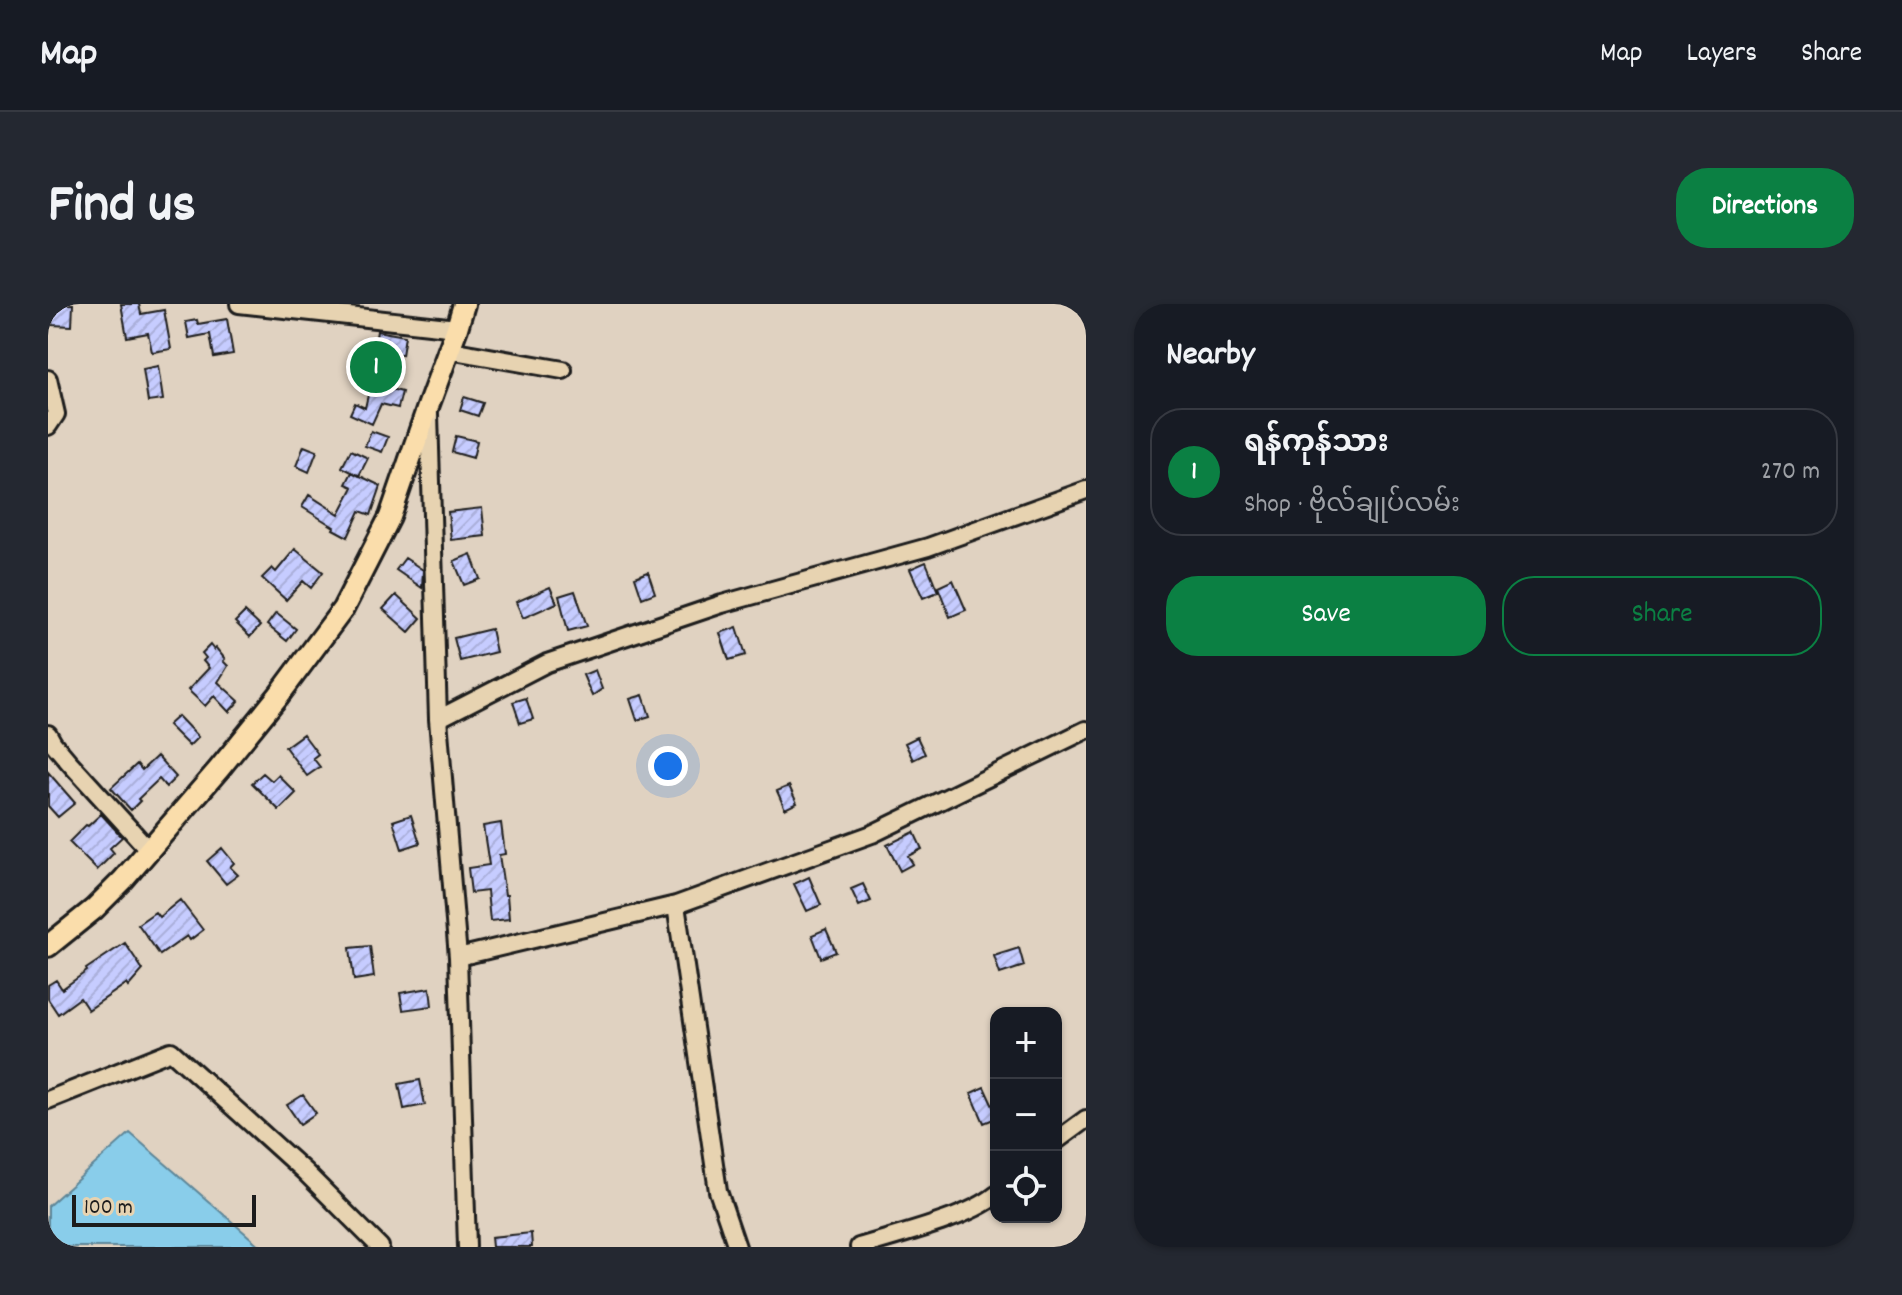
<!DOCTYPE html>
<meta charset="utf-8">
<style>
body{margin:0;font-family:Dekko,"Noto Sans Myanmar",sans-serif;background:#242831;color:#f1f3f6}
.controls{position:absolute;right:24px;bottom:24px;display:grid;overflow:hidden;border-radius:16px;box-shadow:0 2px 6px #0004}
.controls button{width:72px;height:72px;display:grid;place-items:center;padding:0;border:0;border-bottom:2px solid #363941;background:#171b24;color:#f1f3f6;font:40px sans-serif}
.scale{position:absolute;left:24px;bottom:20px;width:184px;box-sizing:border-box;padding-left:8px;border:4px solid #1c1c1c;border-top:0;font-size:22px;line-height:28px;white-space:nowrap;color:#1c1c1c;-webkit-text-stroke:6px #e7d3b1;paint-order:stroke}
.you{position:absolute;left:620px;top:462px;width:28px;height:28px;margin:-20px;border:6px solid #fff;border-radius:50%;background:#1a73e8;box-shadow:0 0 0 12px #1a73e833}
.badge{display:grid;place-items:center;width:52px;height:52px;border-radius:50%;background:#0b8043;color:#fff;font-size:26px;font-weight:700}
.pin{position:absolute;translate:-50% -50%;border:4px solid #fff;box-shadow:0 2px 8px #0006}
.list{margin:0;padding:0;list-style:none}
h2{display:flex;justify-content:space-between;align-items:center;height:104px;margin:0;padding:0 32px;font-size:34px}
h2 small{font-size:26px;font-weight:400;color:#9ea1a6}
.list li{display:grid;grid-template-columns:52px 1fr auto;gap:24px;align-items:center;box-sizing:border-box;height:128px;margin:0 16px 16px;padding:0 16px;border:2px solid #363941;border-radius:32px}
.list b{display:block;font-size:30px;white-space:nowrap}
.list p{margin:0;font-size:26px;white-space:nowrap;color:#9ea1a6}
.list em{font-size:26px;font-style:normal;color:#9ea1a6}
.actions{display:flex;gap:16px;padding:24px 32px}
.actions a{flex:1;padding:18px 0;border:2px solid #0b8043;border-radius:32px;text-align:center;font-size:28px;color:#0b8043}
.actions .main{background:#0b8043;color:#fff}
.icon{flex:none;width:44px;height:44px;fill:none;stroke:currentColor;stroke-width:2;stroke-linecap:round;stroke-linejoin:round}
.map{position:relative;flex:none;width:1038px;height:943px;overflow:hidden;border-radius:32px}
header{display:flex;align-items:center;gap:48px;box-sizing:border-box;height:112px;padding:0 40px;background:#171b24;border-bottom:2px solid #363941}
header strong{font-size:38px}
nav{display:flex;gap:44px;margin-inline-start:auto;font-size:28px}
.intro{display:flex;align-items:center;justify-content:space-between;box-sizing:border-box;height:192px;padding:0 48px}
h1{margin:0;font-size:56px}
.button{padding:20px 36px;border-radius:32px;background:#0b8043;color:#fff;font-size:28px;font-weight:700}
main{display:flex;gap:48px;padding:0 48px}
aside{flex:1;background:#171b24;border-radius:32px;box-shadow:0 2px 6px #0004}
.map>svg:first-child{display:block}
.water{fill:#89cdea;stroke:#5d8698;stroke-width:2}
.building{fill:url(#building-hatch);stroke:#1c1c1c;stroke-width:2}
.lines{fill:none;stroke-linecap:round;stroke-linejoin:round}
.minor-casing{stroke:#1c1c1c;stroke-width:22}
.major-casing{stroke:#1c1c1c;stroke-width:26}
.minor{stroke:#e7d3b1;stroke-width:16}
.major{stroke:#faddab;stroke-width:20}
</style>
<header>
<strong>Map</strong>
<nav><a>Map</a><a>Layers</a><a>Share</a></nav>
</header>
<div class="intro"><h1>Find us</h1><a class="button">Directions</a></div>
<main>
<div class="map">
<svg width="1038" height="943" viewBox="0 0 1038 943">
<defs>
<pattern id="building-hatch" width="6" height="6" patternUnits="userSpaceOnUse" patternTransform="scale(2)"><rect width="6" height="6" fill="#c6ccff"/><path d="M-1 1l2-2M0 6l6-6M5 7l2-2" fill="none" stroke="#aaafda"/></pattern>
</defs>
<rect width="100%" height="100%" fill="#e0d2c1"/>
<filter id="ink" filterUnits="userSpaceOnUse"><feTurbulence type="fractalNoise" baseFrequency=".0125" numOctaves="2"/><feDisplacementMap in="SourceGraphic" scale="16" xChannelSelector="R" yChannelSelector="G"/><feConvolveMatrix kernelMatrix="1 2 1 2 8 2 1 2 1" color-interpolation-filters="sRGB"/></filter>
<g filter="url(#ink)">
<path class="water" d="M 82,829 L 213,943 L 0,943 L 0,902 Z"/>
<path class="building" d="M 5,0 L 25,0 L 24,22 L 4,21 Z
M 73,0 L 91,0 L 93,10 L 116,6 L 123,45 L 104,48 L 100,29 L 79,33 Z
M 179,15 L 185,50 L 166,53 L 162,30 L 141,34 L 138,18 L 149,16 L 150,20 Z
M 329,27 L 357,32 L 354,51 L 335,48 L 332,82 L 354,88 L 350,104 L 333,100 L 324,120 L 302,110 L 307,99 L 317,104 L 323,78 L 311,77 L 313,56 L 324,57 Z
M 110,62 L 115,96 L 100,98 L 95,65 Z
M 416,93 L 435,99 L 430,112 L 412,106 Z
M 323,127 L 340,133 L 334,148 L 317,142 Z
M 408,132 L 429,137 L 425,154 L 404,148 Z
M 256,142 L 269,147 L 261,168 L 248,162 Z
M 303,146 L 320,154 L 311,172 L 294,163 Z
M 304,168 L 333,182 L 323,211 L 312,207 L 300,233 L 285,225 L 286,223 L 254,203 L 261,191 L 291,210 L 305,183 L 298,180 Z
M 434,204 L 437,232 L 403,236 L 400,208 Z
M 247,245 L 275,268 L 263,284 L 255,277 L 238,296 L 214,274 L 224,264 L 228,268 Z
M 423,250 L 432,275 L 416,281 L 406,257 Z
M 357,254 L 375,266 L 374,284 L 348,266 Z
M 878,258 L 890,288 L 875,294 L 862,265 Z
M 600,268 L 607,289 L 594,294 L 587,273 Z
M 905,276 L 918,306 L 902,313 L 890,283 Z
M 502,283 L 509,299 L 475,314 L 468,298 Z
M 527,287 L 539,322 L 520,327 L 511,292 Z
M 348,291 L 373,314 L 361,328 L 335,305 Z
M 197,308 L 212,322 L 202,333 L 187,318 Z
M 228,309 L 248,325 L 239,337 L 219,321 Z
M 689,323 L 698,351 L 681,356 L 672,329 Z
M 443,325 L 448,348 L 412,357 L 406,334 Z
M 162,341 L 166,346 L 168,344 L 177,355 L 175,357 L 180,362 L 170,378 L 191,397 L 181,408 L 166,392 L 157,402 L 140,386 L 161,364 L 155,357 L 158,354 L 154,349 Z
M 547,366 L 554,385 L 544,392 L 535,371 Z
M 595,391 L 602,412 L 589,416 L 582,395 Z
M 478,394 L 485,415 L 472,419 L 465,398 Z
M 130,412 L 150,433 L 141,442 L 120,421 Z
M 255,430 L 270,450 L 265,454 L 272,463 L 259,472 L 237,443 Z
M 869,433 L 877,450 L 865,456 L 857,439 Z
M 109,452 L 128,473 L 118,483 L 111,475 L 90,495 L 92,497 L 83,506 L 63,484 L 89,460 L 94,466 Z
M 0,468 L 27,499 L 10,513 L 0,502 Z
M 215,469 L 224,477 L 230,471 L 248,489 L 231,506 L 204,479 Z
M 741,482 L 749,499 L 737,505 L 729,487 Z
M 53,510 L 74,533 L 62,544 L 66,549 L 49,566 L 21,538 L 38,521 L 40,522 Z
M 363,511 L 372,539 L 354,545 L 345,517 Z
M 453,519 L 457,550 L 451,551 L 457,591 L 459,591 L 461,615 L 442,617 L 439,587 L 423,589 L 420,564 L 441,561 L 435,522 Z
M 866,528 L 874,545 L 860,552 L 865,560 L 852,567 L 839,541 Z
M 174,544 L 186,559 L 182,563 L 190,571 L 178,580 L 159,557 Z
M 761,573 L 773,601 L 759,607 L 746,580 Z
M 815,580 L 823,597 L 811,602 L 803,585 Z
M 132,596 L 155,626 L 142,636 L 139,632 L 112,651 L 90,620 L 107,608 L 111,613 Z
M 778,625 L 788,648 L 773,654 L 764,631 Z
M 77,639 L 95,666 L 80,683 L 78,680 L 40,706 L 32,694 L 10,710 L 0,695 L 0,681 L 8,676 L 14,685 L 39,667 L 38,665 Z
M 322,642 L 326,673 L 306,676 L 302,644 Z
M 971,644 L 976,662 L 952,670 L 946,652 Z
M 382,684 L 384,702 L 355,706 L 352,689 Z
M 372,776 L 377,801 L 356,805 L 351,780 Z
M 936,783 L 948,809 L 948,814 L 936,819 L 923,789 Z
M 255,791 L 268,809 L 252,820 L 239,801 Z
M 483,929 L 484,943 L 444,943 L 443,933 Z"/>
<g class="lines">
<g class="minor-casing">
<path id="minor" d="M 191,0 L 409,24
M 401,46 L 515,66
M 0,75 L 8,110 L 0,122
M 381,110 L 390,415 L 410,653 L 419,943
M 390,415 L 499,359 L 674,300 L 880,243 L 1038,186
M 0,430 L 5,439 L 21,458 L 101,546
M 628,601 L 670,887 L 689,943
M 410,653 L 628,601 L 824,530 L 1038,426
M 0,796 L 123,747 L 257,868 L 332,943
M 1008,837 L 1038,815
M 811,943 C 849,931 918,915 948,891"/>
</g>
<g class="major-casing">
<path id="major" d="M 0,642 L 46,605 L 75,576 L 171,465 L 231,391 L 295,305 L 342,213 L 381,100 L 409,24 L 416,0"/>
</g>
<use href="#minor" class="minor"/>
<use href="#major" class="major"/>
</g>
</g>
</svg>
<div class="controls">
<button>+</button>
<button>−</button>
<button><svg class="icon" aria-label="locate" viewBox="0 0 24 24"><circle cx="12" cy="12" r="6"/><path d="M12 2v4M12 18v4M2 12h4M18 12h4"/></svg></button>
</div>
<div class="scale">100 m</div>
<div class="you"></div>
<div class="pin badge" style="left:328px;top:63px">1</div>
</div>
<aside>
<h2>Nearby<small></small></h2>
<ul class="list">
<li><span class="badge">1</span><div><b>ရန်ကုန်သား</b><p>Shop · ဗိုလ်ချုပ်လမ်း</p></div><em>270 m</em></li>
</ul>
<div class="actions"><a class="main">Save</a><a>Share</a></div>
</aside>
</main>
